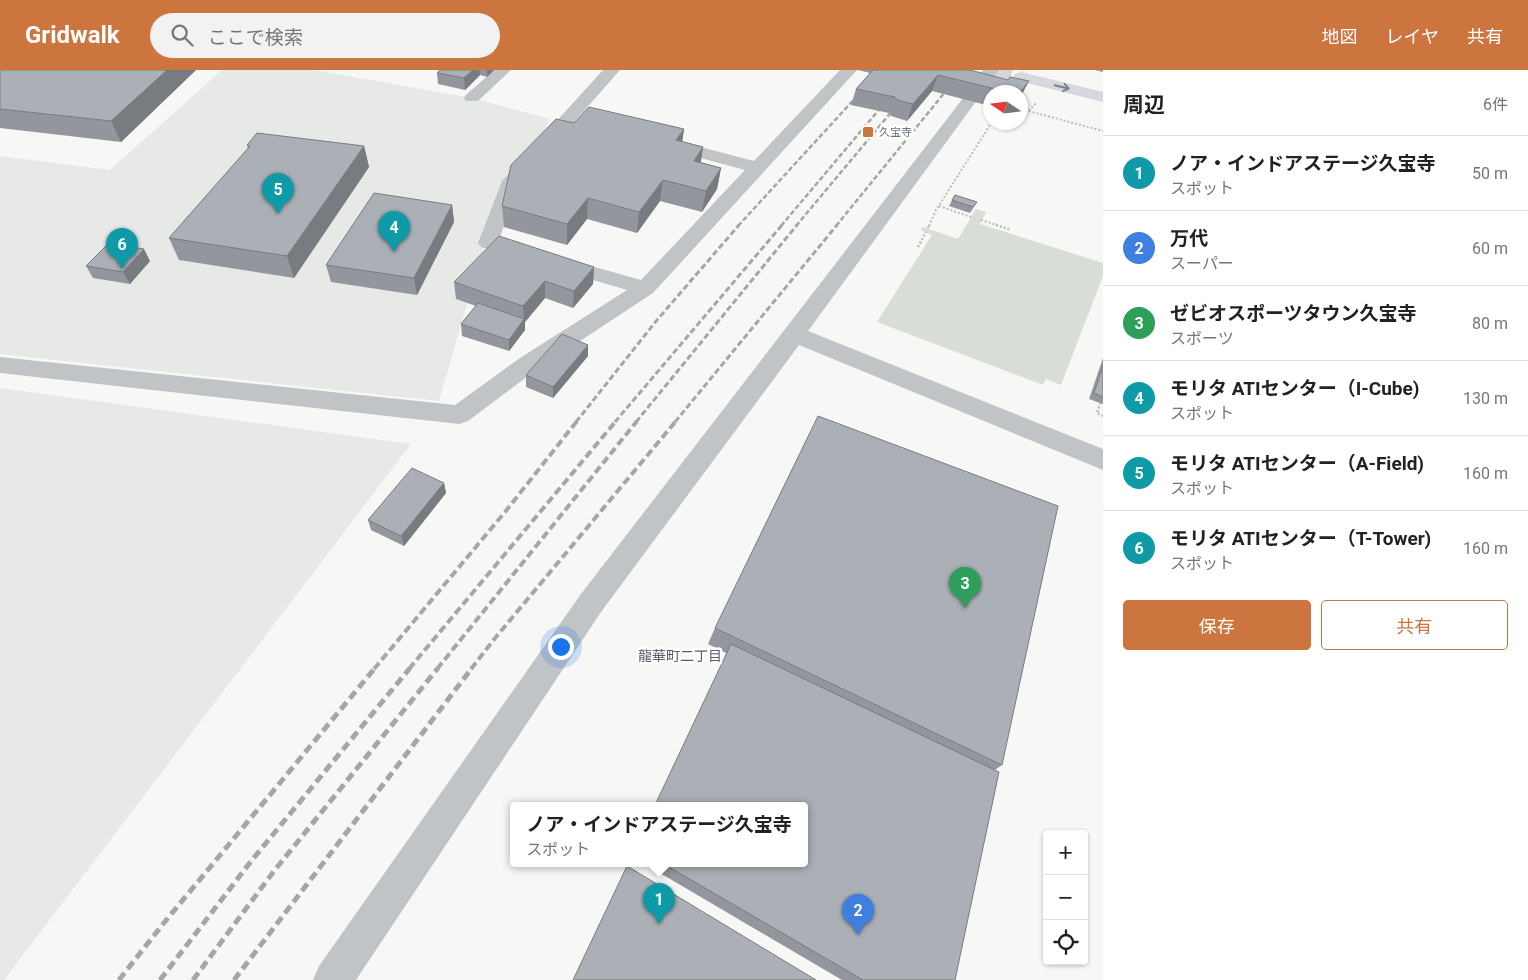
<!DOCTYPE html>
<html lang="ja">
<meta charset="utf-8">
<style>
body{margin:0;font-family:Roboto,"Noto Sans JP",sans-serif;background:#f2f2f2;color:#222}
.controls{position:absolute;right:15px;bottom:15px;display:grid;overflow:hidden;border-radius:5px;box-shadow:0 1px 4px #0004}
.controls button{width:45px;height:45px;display:grid;place-items:center;padding:0;border:0;border-bottom:1px solid #e0e0e0;background:#fff;color:#222;font:25px sans-serif}
.compass{position:absolute;left:983px;top:15px;width:45px;height:45px;border-radius:50%;background:#fff;box-shadow:0 1px 4px #0004;rotate:283deg}
.you{position:absolute;left:560px;top:576px;width:18px;height:18px;margin:-12px;border:4px solid #fff;border-radius:50%;background:#1a73e8;box-shadow:0 0 0 8px #1a73e833}
.badge{display:grid;place-items:center;width:32px;height:32px;border-radius:50%;background:#cc753f;color:#fff;font-size:16px;font-weight:700}
.pin{position:absolute;translate:-50% -41px;filter:drop-shadow(0 1px 2px #0008)}
.pin::after{content:'';position:absolute;top:26px;width:18px;height:15px;background:inherit;clip-path:polygon(0 0,100% 0,50% 100%)}
.popup{position:absolute;left:510px;top:732px;width:298px;height:65px;box-sizing:border-box;display:grid;place-content:center;border-radius:5px;background:#fff;filter:drop-shadow(0 1px 4px #0005);font-size:16px;white-space:nowrap;color:#767676}
.popup b{font-size:19px;color:#222}
.popup::after{content:'';position:absolute;left:50%;top:100%;margin-left:-10px;border:10px solid transparent;border-top-color:#fff}
.list{margin:0;padding:0;list-style:none}
h2{display:flex;justify-content:space-between;align-items:center;height:65px;margin:0;padding:0 20px;font-size:21px}
h2 small{font-size:16px;font-weight:400;color:#767676}
.list li{display:grid;grid-template-columns:32px 1fr auto;gap:15px;align-items:center;box-sizing:border-box;height:75px;padding:0 20px;border-top:1px solid #e0e0e0}
.list b{display:block;font-size:19px;white-space:nowrap}
.list p{margin:0;font-size:16px;white-space:nowrap;color:#767676}
.list em{font-size:16px;font-style:normal;color:#767676}
.actions{display:flex;gap:10px;padding:15px 20px}
.actions a{flex:1;padding:11px 0;border:1px solid #cc753f;border-radius:5px;text-align:center;font-size:18px;color:#cc753f}
.actions .main{background:#cc753f;color:#fff}
.icon{flex:none;width:28px;height:28px;fill:none;stroke:currentColor;stroke-width:2;stroke-linecap:round;stroke-linejoin:round}
.map{position:relative;flex:none;width:1103px;height:910px;overflow:hidden}
header{display:flex;align-items:center;gap:30px;box-sizing:border-box;height:70px;padding:0 25px;background:#cc753f;color:#fff}
header strong{font-size:24px}
nav{display:flex;gap:28px;margin-inline-start:auto;font-size:18px}
.search{width:350px;height:45px;background:#f2f2f2;display:flex;align-items:center;gap:12px;box-sizing:border-box;padding:0 18px;border-radius:28px;color:#767676;font-size:19px}
main{display:flex}
aside{flex:1;background:#fff}
.map>svg:first-child{display:block}
.built{fill:#e7e9e7}
.green{fill:#d8ddd6}
.lines{fill:none;stroke-linecap:round;stroke-linejoin:round}
.secondary-tunnel{stroke:#d4d6d8;stroke-width:18;stroke-dasharray:18 9;stroke-linecap:butt}
.path-far1{stroke:#bbbdbf;stroke-width:2;stroke-dasharray:2 2;stroke-linecap:butt}
.path{stroke:#bbbdbf;stroke-width:2.5;stroke-dasharray:2 2;stroke-linecap:butt}
.minor{fill:#c1c4c7;fill-rule:evenodd}
.tertiary{fill:#c1c4c7;fill-rule:evenodd}
.secondary{fill:#d5d8dc;fill-rule:evenodd}
.rail-far3{stroke:#a3a7ac;stroke-width:2.5;stroke-dasharray:5 2.5;stroke-linecap:butt}
.rail-far2{stroke:#a3a7ac;stroke-width:3;stroke-dasharray:6 3;stroke-linecap:butt}
.rail-far1{stroke:#a3a7ac;stroke-width:4;stroke-dasharray:8 4;stroke-linecap:butt}
.rail{stroke:#a3a7ac;stroke-width:5;stroke-dasharray:9 5;stroke-linecap:butt}
.wall{fill:#93979d}
.shaded-wall{fill:#787b7f}
.building{fill:#abb0b6;stroke:#787b7f}
.oneway{stroke:#7a838f}
.poi-dot{fill:#cc753f;stroke:#fff;stroke-width:2}
.labels{text-anchor:middle;stroke-width:5;stroke-linejoin:round;paint-order:stroke}
.far-poi-label{font-size:11px;fill:#6a7481;stroke:#fff;text-anchor:start}
.neighbourhood-label{font-size:14px;fill:#575e68;stroke:#fff}
</style>
<header>
<strong>Gridwalk</strong>
<div class="search"><svg class="icon" aria-label="search" viewBox="0 0 24 24"><circle cx="10" cy="10" r="6"/><path d="M15 15l6 6"/></svg>ここで検索</div>
<nav><a>地図</a><a>レイヤ</a><a>共有</a></nav>
</header>
<main>
<div class="map">
<svg width="1103" height="910" viewBox="0 0 1103 910">
<rect width="100%" height="100%" fill="#f7f7f5"/>
<path class="built" d="M 222,0 L 314,0 L 472,28 L 550,49 L 482,182 L 439,331 L 0,284 L 0,86 L 110,100 Z
M 0,318 L 411,374 L 4,910 L 0,910 Z"/>
<path class="green" d="M 976,139 L 986,142 L 980,154 L 1103,193 L 1103,206 L 1061,315 L 1046,309 L 1043,315 L 877,252 L 932,165 L 921,160 L 923,157 L 958,169 Z"/>
<g class="lines">
<path class="secondary-tunnel" d="M 994,0 L 1021,7"/>
<path class="path-far1" d="M 1021,39 L 1103,61
M 1029,41 L 1036,33
M 939,136 L 971,147
M 981,150 L 1000,156
M 929,156 L 936,140 L 992,52"/>
<path class="path" d="M 996,155 L 1011,160
M 928,158 L 929,155
M 918,177 L 926,162
M 1103,325 L 1097,343 L 1103,346"/>
<path class="minor" d="M 494,0 L 511,0 L 478,31 L 466,31 L 464,28 L 466,25 Z
M 603,0 L 620,0 L 518,116 L 499,170 L 641,210 L 745,100 L 660,77 L 657,73 L 660,69 L 666,68 L 754,91 L 840,0 L 857,0 L 653,223 L 536,300 L 468,351 L 459,354 L 0,303 L 0,287 L 455,335 L 520,288 L 627,220 L 481,177 L 478,173 L 502,111 Z"/>
<path class="tertiary" d="M 983,0 L 999,0 L 808,261 L 1103,379 L 1103,400 L 799,275 L 601,542 L 356,910 L 313,910 L 319,896 L 581,524 L 957,36 Z"/>
<path class="secondary" d="M 1021,2 L 1103,22 L 1103,32 L 1015,10 L 1013,7 L 1015,4 Z"/>
<path class="rail-far3" d="M 738,156 L 881,0
M 781,156 L 888,29
M 796,156 L 898,34
M 836,156 L 963,0"/>
<path class="rail-far2" d="M 576,352 L 657,250 L 739,155
M 615,352 L 782,155
M 636,352 L 797,155
M 675,352 L 837,155"/>
<path class="rail-far1" d="M 374,599 L 505,442 L 577,351
M 409,599 L 616,351
M 437,599 L 637,351
M 471,599 L 496,567 L 676,351"/>
<path class="rail" d="M 119,910 L 163,854 L 375,598
M 160,910 L 252,790 L 410,598
M 193,910 L 274,801 L 438,598
M 234,910 L 472,598"/>
</g>
<path class="wall" d="M 0,0 L 196,0 L 121,72 L 0,58 Z
M 440,0 L 494,0 L 487,7 L 480,5 L 465,20 L 438,14 L 437,3 Z
M 858,0 L 970,0 L 1020,22 L 990,22 L 990,36 L 932,21 L 907,51 L 891,46 L 889,43 L 851,35 L 856,19 L 870,3 Z
M 1095,0 L 1103,0 L 1103,2 Z
M 574,53 L 684,59 L 682,72 L 703,77 L 700,92 L 721,98 L 717,119 L 702,142 L 660,131 L 637,163 L 587,149 L 567,175 L 504,157 L 502,136 Z
M 247,75 L 364,76 L 369,97 L 294,208 L 179,190 L 169,168 L 248,79 Z
M 952,130 L 977,132 L 970,143 L 949,136 Z
M 452,135 L 454,152 L 417,225 L 331,212 L 326,195 Z
M 150,191 L 130,214 L 93,208 L 86,196 Z
M 594,197 L 593,214 L 573,238 L 545,228 L 525,252 L 525,260 L 509,281 L 462,266 L 461,254 L 476,236 L 456,229 L 454,212 Z
M 588,286 L 553,328 L 526,317 L 526,305 Z
M 1103,288 L 1103,334 L 1089,329 Z
M 444,413 L 446,423 L 404,476 L 371,460 L 368,450 Z
M 715,558 L 1002,695 L 995,700 L 955,910 L 842,910 L 643,793 L 804,793 L 726,583 L 708,574 Z"/>
<path class="shaded-wall" d="M 167,0 L 196,0 L 121,72 L 111,51 Z
M 473,0 L 479,0 L 480,5 L 465,20 L 464,8 Z
M 487,0 L 494,0 L 487,7 Z
M 938,5 L 932,21 L 907,51 L 913,34 Z
M 1029,11 L 1020,28 L 1020,22 Z
M 684,59 L 681,80 L 676,70 Z
M 364,76 L 369,97 L 294,208 L 287,186 Z
M 703,77 L 700,98 L 694,91 Z
M 721,98 L 717,119 L 702,142 L 706,121 Z
M 663,110 L 660,131 L 637,163 L 639,142 Z
M 588,128 L 587,149 L 567,175 L 567,154 Z
M 452,135 L 454,152 L 417,225 L 414,208 Z
M 144,179 L 150,191 L 130,214 L 123,202 Z
M 594,197 L 593,214 L 573,238 L 574,221 Z
M 545,211 L 545,228 L 525,252 L 525,260 L 509,281 L 509,270 L 524,249 L 523,236 Z
M 588,275 L 588,286 L 553,328 L 553,317 Z
M 444,413 L 446,423 L 404,476 L 401,466 Z"/>
<path class="building" d="M 0,0 L 167,0 L 111,51 L 0,39 Z
M 440,0 L 473,0 L 464,8 L 437,3 Z
M 873,0 L 970,0 L 1008,10 L 1010,7 L 1029,11 L 1020,22 L 1008,22 L 938,5 L 913,34 L 897,30 L 895,27 L 856,19 Z
M 589,37 L 684,59 L 676,70 L 703,77 L 694,91 L 721,98 L 706,121 L 663,110 L 639,142 L 588,128 L 567,154 L 502,136 L 511,95 L 556,49 L 574,53 Z
M 257,63 L 364,76 L 287,186 L 169,168 L 250,76 L 247,75 Z
M 374,123 L 452,135 L 414,208 L 326,195 Z
M 955,125 L 977,132 L 973,137 L 952,130 Z
M 499,166 L 594,197 L 574,221 L 545,211 L 523,236 L 454,212 Z
M 109,173 L 144,179 L 123,202 L 86,196 Z
M 478,233 L 524,249 L 509,270 L 461,254 Z
M 562,264 L 588,275 L 553,317 L 526,305 Z
M 1103,296 L 1103,327 L 1094,323 Z
M 818,346 L 1058,436 L 1002,695 L 715,558 Z
M 412,398 L 444,413 L 401,466 L 368,450 Z
M 731,574 L 999,702 L 955,910 L 863,910 L 662,793 L 804,793 L 804,735 L 655,735 Z
M 627,796 L 816,910 L 573,910 Z"/>
<defs><path id="oneway-shaft" d="M-6 0H5M1.5-3L5.5 0L1.5 3" fill="none" stroke-width="1.6" stroke-linecap="round" stroke-linejoin="round" transform="scale(1.25)"/></defs>
<use class="oneway" href="#oneway-shaft" transform="translate(1062 17) rotate(14)"/>
<rect class="poi-dot" x="862" y="56" width="12" height="12" rx="2.5"/>
<g class="labels">
<g class="far-poi-label">
<text x="879" y="66">久宝寺</text>
</g>
<g class="neighbourhood-label">
<text x="680" y="591">龍華町二丁目</text>
</g>
</g>
</svg>
<div class="controls">
<button>+</button>
<button>−</button>
<button><svg class="icon" aria-label="locate" viewBox="0 0 24 24"><circle cx="12" cy="12" r="6"/><path d="M12 2v4M12 18v4M2 12h4M18 12h4"/></svg></button>
</div>
<svg class="compass" viewBox="-18 -18 36 36"><path d="M0-13l5 13h-10z" fill="#e53935"/><path d="M0 13l5-13h-10z" fill="#767676"/></svg>
<div class="you"></div>
<div class="pin badge" style="left:659px;top:854px;background:#0f9aa8">1</div>
<div class="popup"><b>ノア・インドアステージ久宝寺</b>スポット</div>
<div class="pin badge" style="left:858px;top:865px;background:#3f7fe0">2</div>
<div class="pin badge" style="left:965px;top:538px;background:#2e9e5b">3</div>
<div class="pin badge" style="left:394px;top:182px;background:#0f9aa8">4</div>
<div class="pin badge" style="left:278px;top:144px;background:#0f9aa8">5</div>
<div class="pin badge" style="left:122px;top:199px;background:#0f9aa8">6</div>
</div>
<aside>
<h2>周辺<small>6件</small></h2>
<ul class="list">
<li><span class="badge" style="background:#0f9aa8">1</span><div><b>ノア・インドアステージ久宝寺</b><p>スポット</p></div><em>50 m</em></li>
<li><span class="badge" style="background:#3f7fe0">2</span><div><b>万代</b><p>スーパー</p></div><em>60 m</em></li>
<li><span class="badge" style="background:#2e9e5b">3</span><div><b>ゼビオスポーツタウン久宝寺</b><p>スポーツ</p></div><em>80 m</em></li>
<li><span class="badge" style="background:#0f9aa8">4</span><div><b>モリタ ATIセンター（I-Cube)</b><p>スポット</p></div><em>130 m</em></li>
<li><span class="badge" style="background:#0f9aa8">5</span><div><b>モリタ ATIセンター（A-Field)</b><p>スポット</p></div><em>160 m</em></li>
<li><span class="badge" style="background:#0f9aa8">6</span><div><b>モリタ ATIセンター（T-Tower)</b><p>スポット</p></div><em>160 m</em></li>
</ul>
<div class="actions"><a class="main">保存</a><a>共有</a></div>
</aside>
</main>
